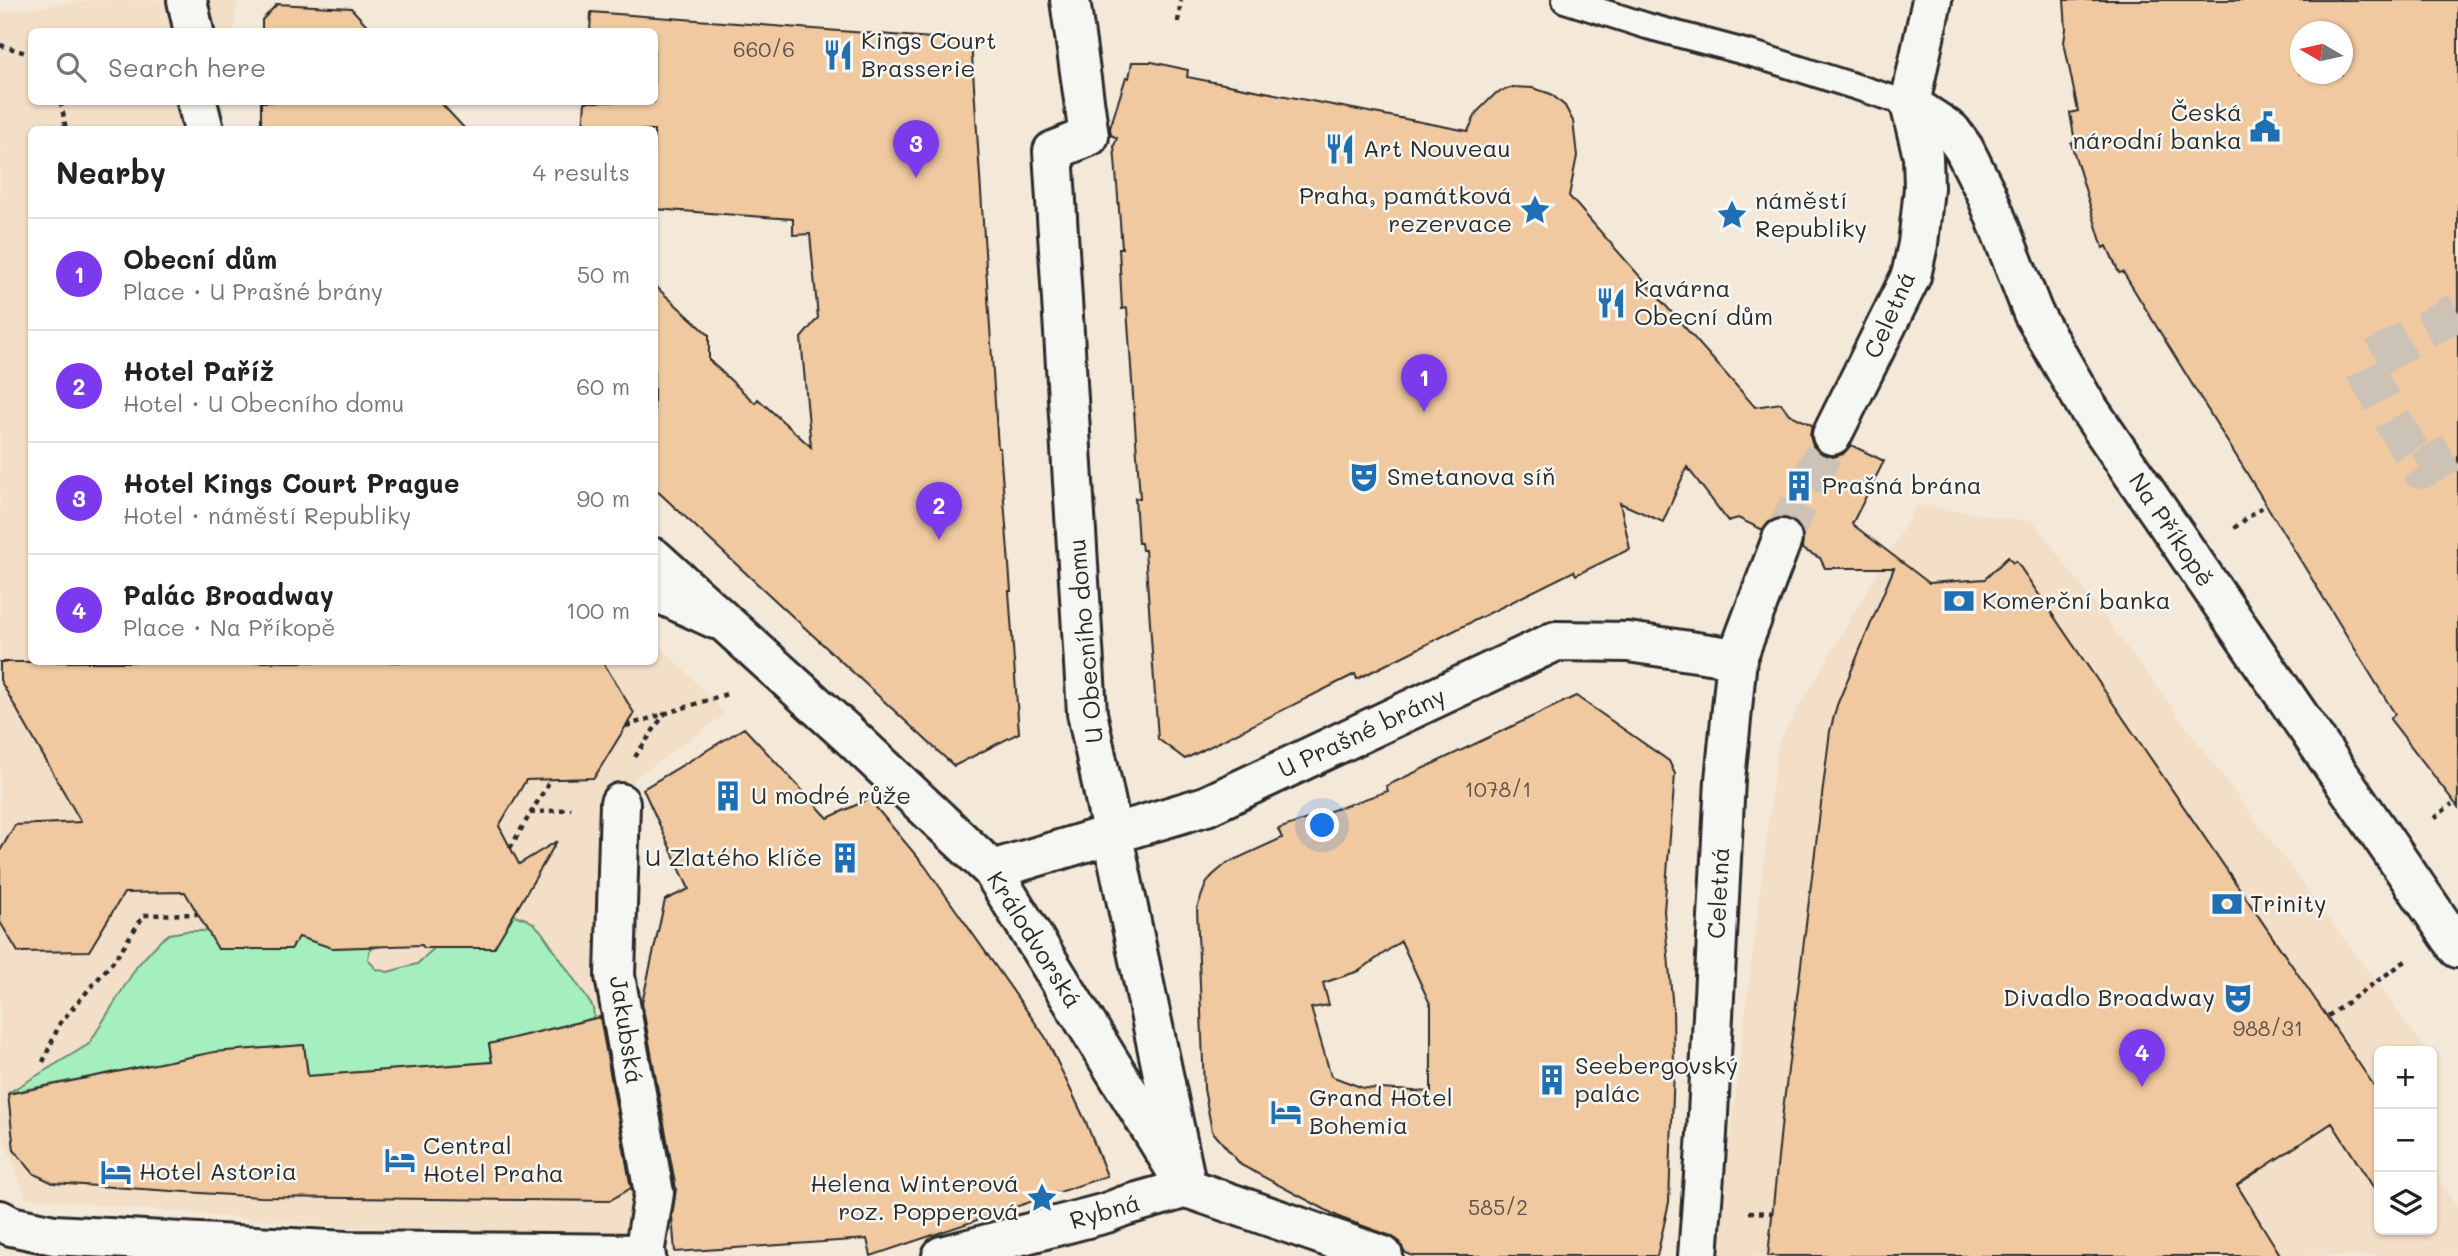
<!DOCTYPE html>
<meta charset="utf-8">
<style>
body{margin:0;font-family:Mali,sans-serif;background:#f6f6f6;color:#222}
.controls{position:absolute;right:21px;bottom:21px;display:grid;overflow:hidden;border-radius:10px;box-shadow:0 2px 5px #0004}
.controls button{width:63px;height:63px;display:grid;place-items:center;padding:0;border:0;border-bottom:2px solid #e0e0e0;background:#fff;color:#222;font:35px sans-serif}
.compass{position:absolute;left:2290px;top:21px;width:63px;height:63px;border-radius:50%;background:#fff;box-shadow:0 2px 5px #0004;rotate:279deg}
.you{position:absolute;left:1323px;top:826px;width:24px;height:24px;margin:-18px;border:5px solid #fff;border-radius:50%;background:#1a73e8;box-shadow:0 0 0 10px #1a73e833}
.badge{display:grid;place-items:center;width:46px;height:46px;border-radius:50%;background:#7c3aed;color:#fff;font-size:23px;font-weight:700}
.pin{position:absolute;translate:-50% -58px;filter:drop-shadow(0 2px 4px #0008)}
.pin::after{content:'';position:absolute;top:37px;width:24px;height:21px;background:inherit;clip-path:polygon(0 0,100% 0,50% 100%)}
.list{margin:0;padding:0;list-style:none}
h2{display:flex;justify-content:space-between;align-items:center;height:91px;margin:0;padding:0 28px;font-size:30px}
h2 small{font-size:23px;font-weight:400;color:#767676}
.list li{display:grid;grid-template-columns:46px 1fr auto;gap:21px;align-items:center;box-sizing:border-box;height:112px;padding:0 28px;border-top:2px solid #e0e0e0}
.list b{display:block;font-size:26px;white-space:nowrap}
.list p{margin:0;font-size:23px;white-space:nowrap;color:#767676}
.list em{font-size:23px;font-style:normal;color:#767676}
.icon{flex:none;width:38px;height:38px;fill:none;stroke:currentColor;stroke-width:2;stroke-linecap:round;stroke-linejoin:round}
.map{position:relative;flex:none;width:2458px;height:1256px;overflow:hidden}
.search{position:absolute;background:#fff;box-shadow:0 2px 5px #0004;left:28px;top:28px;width:630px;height:77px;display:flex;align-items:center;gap:18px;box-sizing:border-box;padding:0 24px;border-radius:10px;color:#767676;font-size:26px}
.panel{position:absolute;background:#fff;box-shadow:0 2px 5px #0004;left:28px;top:126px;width:630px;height:539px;border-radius:10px}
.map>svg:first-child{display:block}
.built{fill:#f3dfc8}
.green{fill:#a5eebd;stroke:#688c74;stroke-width:2}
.building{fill:#f0c9a0;stroke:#2b2b2b;stroke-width:2;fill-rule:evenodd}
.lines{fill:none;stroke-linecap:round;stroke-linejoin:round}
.street-tunnel{stroke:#ccc2b6;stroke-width:38;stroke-dasharray:38 19;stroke-linecap:butt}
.lane-casing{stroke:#2b2b2b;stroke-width:30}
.street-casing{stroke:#2b2b2b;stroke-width:44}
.path{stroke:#2b2b2b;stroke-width:4.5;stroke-dasharray:5 5;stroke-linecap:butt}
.lane{stroke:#f6f6f2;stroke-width:24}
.street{stroke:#f6f6f2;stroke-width:38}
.labels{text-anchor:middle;stroke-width:5;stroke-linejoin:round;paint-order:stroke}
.number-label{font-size:21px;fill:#5c5248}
.poi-label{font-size:24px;fill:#2b2b2b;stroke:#f6f6f2;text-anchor:start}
.street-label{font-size:24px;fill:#2b2b2b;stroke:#f6f6f2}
</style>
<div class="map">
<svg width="2458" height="1256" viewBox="0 0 2458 1256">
<rect width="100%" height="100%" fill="#f4e8d9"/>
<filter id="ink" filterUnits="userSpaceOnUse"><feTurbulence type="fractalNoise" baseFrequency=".0143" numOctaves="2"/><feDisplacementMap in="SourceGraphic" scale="14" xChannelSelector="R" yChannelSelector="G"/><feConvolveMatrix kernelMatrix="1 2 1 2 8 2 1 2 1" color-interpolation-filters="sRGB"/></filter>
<g filter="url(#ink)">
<path class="built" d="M 88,0 L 238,0 L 234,31 L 32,32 L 32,102 L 225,102 L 222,129 L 32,130 L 32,662 L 654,662 L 655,640 L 726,714 L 633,779 L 633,955 L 643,1191 L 630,1236 L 338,1227 L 26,1198 L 0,1129 L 0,13 Z
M 1917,505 L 2034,522 L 2427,1051 L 2379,1051 L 2379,1230 L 2432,1230 L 2432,1170 L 2458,1209 L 2458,1256 L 1716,1256 L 1778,743 Z"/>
<path class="green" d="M 482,904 L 526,919 L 533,923 L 541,931 L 593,1007 L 594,1018 L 489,1044 L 492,1062 L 308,1076 L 304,1045 L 218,1052 L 8,1093 L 89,1044 L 137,966 L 159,942 L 169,934 L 187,931 L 317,930 L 332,948 L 381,946 L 370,949 L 368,959 L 376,969 L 388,972 L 417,964 Z"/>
<path class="building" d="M 2064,0 L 2458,0 L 2458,807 L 2390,719 L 2395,714 L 2123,272 L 2119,273 L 2107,246 L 2103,248 L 2071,143 L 2075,142 L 2070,113 L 2078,111 L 2064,42 L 2066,29 ZM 2300,32 L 2342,32 L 2342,74 L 2300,74 Z
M 277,4 L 351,8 L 373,32 L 262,32 L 262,20 Z
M 591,12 L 971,41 L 998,448 L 1000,448 L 1011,591 L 1009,591 L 1019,733 L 954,766 L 654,488 L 654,285 L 709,335 L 709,360 L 755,403 L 758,399 L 811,447 L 801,338 L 818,318 L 810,234 L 793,235 L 793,219 L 654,209 L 654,130 L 583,130 L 585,102 L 654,102 L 654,32 L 590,32 Z
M 1132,62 L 1152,62 L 1188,70 L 1187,77 L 1468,131 L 1477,112 L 1496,93 L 1513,87 L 1533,88 L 1551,94 L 1565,106 L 1573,121 L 1577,156 L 1569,196 L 1755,407 L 1781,403 L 1789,414 L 1812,425 L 1810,436 L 1813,446 L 1823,455 L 1833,457 L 1843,454 L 1851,445 L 1884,461 L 1852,524 L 1929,583 L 1985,579 L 2008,557 L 2013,563 L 2016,561 L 2379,1093 L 2379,1196 L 2332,1123 L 2237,1185 L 2281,1256 L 1768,1256 L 1782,1118 L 1830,731 L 1837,705 L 1894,568 L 1825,568 L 1820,558 L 1802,549 L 1803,535 L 1798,525 L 1789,518 L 1778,518 L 1769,522 L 1763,530 L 1738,518 L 1728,521 L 1687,467 L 1663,522 L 1620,503 L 1630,549 L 1576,575 L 1574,571 L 1357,679 L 1355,674 L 1185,759 L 1158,739 L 1145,550 L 1142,550 L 1141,543 L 1138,543 L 1135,498 L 1140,498 L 1127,308 L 1122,309 L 1119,248 L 1122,248 L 1114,146 L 1117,138 L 1111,135 L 1110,128 L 1126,77 L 1129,78 Z
M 261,102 L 440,102 L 466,130 L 261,130 Z
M 0,662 L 603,662 L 634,713 L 594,778 L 526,780 L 499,826 L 519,864 L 557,841 L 494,948 L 424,948 L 422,945 L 332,948 L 299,937 L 291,949 L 218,949 L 185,892 L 124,893 L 89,951 L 18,952 L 0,922 L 0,851 L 15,825 L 81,822 L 0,680 Z
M 1576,696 L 1669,761 L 1675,774 L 1664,911 L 1673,1010 L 1674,1068 L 1669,1202 L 1657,1256 L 1413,1256 L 1404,1252 L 1400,1242 L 1391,1236 L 1341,1218 L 1241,1165 L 1212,1131 L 1204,1089 L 1197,908 L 1206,884 L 1213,875 L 1227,863 L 1282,838 L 1278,829 L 1388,791 L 1386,786 ZM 1401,941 L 1431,1006 L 1431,1092 L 1363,1088 L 1331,1076 L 1311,1008 L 1329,1005 L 1323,983 L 1359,971 Z
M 744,728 L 828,818 L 869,799 L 925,866 L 1046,1038 L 1085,1120 L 1107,1176 L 871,1256 L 867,1239 L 675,1252 L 672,1216 L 676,1189 L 642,1003 L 665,900 L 689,889 L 643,789 Z
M 600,1017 L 631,1188 L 609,1201 L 260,1197 L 53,1183 L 34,1174 L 14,1150 L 8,1094 L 214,1052 L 304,1045 L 308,1076 L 492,1062 L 489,1044 Z"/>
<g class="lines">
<path class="street-tunnel" d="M 2458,311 L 2362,366 L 2421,470 L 2458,449
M 1782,539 L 1832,435"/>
<g class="lane-casing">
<path id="lane" d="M 1565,0 L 1647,26 L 1756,55 L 1910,104
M 654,593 L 664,603 L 714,626"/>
</g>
<g class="street-casing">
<path id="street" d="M 187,0 L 194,32
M 1070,0 L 1089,136 L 1053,151 L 1087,713 L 1187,1188
M 197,102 L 204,130
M 1910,104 L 1951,131 L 1964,149 L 1986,193 L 2033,313 L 2086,405 L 2458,948
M 1832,435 L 1911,276 L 1918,244 L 1924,188 L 1923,156 L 1910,104 L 1932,0
M 654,558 L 850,736 L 992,870 L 1187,1188 L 1383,1256
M 620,803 L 615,976 L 654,1193 L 644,1254
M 992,870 L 1206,806 L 1556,641 L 1628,642 L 1737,658
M 0,1220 L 11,1226 L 54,1235 L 347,1251 L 644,1254 L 646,1256
M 942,1256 L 1106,1213 L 1124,1206 L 1187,1188
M 1698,1256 L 1707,1134 L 1725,780 L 1737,658 L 1782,539"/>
</g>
<path class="path" d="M 1178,22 L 1181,0
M 0,45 L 32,55
M 61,102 L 66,130
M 2234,528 L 2265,505
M 626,726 L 730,693
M 635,757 L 665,713
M 530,813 L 571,809
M 2434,818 L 2452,804
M 510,848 L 551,779
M 2328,1016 L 2407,960
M 43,1062 L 60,1023 L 116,958 L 144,915 L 198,914
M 1749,1212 L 1773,1213"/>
<use href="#lane" class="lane"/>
<use href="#street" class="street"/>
</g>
</g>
<defs>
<g id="restaurant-bare" transform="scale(2.415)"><path d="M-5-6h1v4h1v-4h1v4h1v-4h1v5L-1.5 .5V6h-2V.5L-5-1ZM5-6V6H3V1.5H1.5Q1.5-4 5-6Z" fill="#1f6fb2" stroke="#f6f6f2" stroke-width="2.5" paint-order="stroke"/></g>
<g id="civic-bare" transform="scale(2.415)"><path d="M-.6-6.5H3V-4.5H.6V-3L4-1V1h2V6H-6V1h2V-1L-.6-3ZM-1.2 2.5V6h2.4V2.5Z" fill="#1f6fb2" stroke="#f6f6f2" stroke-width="2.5" paint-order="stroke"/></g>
<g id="sight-bare" transform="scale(2.415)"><path d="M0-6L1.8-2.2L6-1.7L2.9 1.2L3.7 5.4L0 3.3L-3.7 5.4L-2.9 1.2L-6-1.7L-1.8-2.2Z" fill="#1f6fb2" stroke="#f6f6f2" stroke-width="2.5" paint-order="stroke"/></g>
<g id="theatre-bare" transform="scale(2.415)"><path d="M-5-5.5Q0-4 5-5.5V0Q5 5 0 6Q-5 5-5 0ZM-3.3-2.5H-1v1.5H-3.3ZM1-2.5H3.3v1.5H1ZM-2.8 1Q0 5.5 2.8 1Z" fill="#1f6fb2" stroke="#f6f6f2" stroke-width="2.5" paint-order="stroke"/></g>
<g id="building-bare" transform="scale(2.415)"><path d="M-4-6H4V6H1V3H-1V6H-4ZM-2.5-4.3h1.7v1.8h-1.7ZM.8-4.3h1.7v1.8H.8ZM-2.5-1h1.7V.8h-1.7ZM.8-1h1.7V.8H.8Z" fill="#1f6fb2" stroke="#f6f6f2" stroke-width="2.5" paint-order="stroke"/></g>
<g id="bank-bare" transform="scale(2.415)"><path d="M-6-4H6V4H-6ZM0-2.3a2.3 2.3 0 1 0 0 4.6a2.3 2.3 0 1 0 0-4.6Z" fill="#1f6fb2" stroke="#f6f6f2" stroke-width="2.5" paint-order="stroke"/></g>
<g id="hotel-bare" transform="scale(2.415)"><path d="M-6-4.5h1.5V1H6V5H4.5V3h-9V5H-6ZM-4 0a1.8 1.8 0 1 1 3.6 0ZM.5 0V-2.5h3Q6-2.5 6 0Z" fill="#1f6fb2" stroke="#f6f6f2" stroke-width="2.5" paint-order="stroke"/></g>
</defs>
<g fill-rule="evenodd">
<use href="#restaurant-bare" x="838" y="55"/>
<use href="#civic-bare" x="2265" y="127"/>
<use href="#restaurant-bare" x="1340" y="149"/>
<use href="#sight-bare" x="1535" y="210"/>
<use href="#sight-bare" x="1732" y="215"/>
<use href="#restaurant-bare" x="1611" y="303"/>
<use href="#theatre-bare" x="1364" y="477"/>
<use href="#building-bare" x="1799" y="486"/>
<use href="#bank-bare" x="1959" y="601"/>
<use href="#building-bare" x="728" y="796"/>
<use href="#building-bare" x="845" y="858"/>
<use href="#bank-bare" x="2227" y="904"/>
<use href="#theatre-bare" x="2238" y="998"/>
<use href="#building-bare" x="1552" y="1080"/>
<use href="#hotel-bare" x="1286" y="1112"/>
<use href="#hotel-bare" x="400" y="1160"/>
<use href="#hotel-bare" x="116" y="1172"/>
<use href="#sight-bare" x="1042" y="1198"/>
</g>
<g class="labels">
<g class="number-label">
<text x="764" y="57">660/6</text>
<text x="1498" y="797">1078/1</text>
<text x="2268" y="1036">988/31</text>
<text x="1498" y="1215">585/2</text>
</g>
<g class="poi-label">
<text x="861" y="49">Kings Court<tspan x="861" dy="28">Brasserie</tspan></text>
<text x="2242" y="121" text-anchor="end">Česká<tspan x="2242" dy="28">národní banka</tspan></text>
<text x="1363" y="157">Art Nouveau</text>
<text x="1512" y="204" text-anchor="end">Praha, památková<tspan x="1512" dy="28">rezervace</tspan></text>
<text x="1755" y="209">náměstí<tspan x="1755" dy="28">Republiky</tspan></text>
<text x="1634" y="297">Kavárna<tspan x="1634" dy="28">Obecní dům</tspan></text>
<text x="1387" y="485">Smetanova síň</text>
<text x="1822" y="494">Prašná brána</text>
<text x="1982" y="609">Komerční banka</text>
<text x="751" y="804">U modré růže</text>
<text x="822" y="866" text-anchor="end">U Zlatého klíče</text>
<text x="2250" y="912">Trinity</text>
<text x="2215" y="1006" text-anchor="end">Divadlo Broadway</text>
<text x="1575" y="1074">Seebergovský<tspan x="1575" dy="28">palác</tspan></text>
<text x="1309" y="1106">Grand Hotel<tspan x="1309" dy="28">Bohemia</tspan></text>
<text x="423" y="1154">Central<tspan x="423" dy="28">Hotel Praha</tspan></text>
<text x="139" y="1180">Hotel Astoria</text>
<text x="1019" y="1192" text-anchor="end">Helena Winterová<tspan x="1019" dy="28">roz. Popperová</tspan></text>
</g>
<g class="street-label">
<text transform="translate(1890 315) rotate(-66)" y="8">Celetná</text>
<text transform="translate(2171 530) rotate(56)" y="8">Na Příkopě</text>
<text transform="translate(1086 641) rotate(-95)" y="8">U Obecního domu</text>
<text transform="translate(1362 733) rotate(-25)" y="8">U Prašné brány</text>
<text transform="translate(1719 893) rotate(-87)" y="8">Celetná</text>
<text transform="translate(1034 940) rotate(58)" y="8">Králodvorská</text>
<text transform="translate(626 1030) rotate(81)" y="8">Jakubská</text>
<text transform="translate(1105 1212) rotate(-16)" y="8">Rybná</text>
</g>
</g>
</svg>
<div class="controls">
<button>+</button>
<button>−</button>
<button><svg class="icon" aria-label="layers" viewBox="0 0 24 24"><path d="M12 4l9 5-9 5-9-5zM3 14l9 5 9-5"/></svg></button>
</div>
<svg class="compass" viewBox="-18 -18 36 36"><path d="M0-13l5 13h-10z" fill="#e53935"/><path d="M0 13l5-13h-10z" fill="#767676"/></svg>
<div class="you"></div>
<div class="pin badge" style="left:1424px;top:412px">1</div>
<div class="pin badge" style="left:939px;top:540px">2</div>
<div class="pin badge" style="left:916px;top:178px">3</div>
<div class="pin badge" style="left:2142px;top:1087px">4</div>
<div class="search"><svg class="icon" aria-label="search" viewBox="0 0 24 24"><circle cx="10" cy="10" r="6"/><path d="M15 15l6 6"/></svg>Search here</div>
<section class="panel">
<h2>Nearby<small>4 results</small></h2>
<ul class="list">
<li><span class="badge">1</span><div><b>Obecní dům</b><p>Place · U Prašné brány</p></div><em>50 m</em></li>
<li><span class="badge">2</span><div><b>Hotel Paříž</b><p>Hotel · U Obecního domu</p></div><em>60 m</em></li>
<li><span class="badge">3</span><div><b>Hotel Kings Court Prague</b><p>Hotel · náměstí Republiky</p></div><em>90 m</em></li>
<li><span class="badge">4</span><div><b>Palác Broadway</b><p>Place · Na Příkopě</p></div><em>100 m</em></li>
</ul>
</section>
</div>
